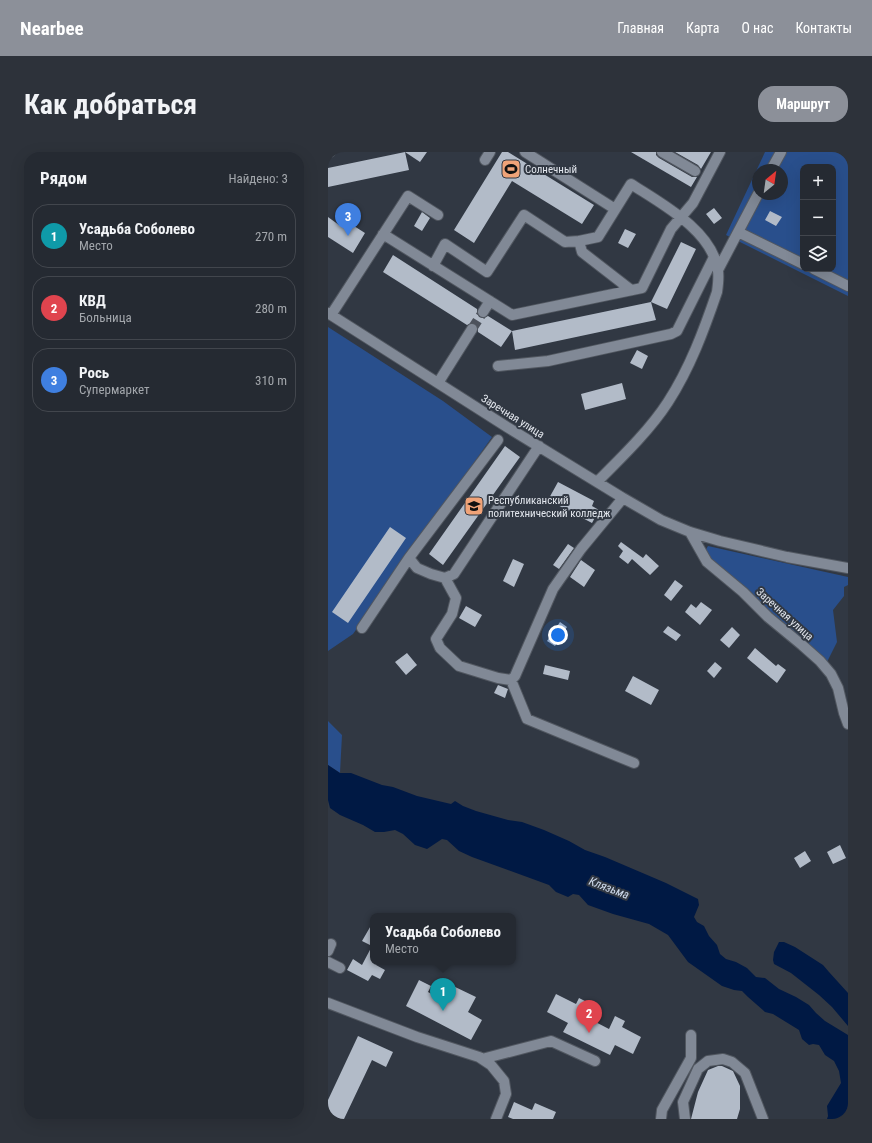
<!DOCTYPE html>
<html lang="ru">
<meta charset="utf-8">
<style>
body{margin:0;font-family:"Roboto Condensed",sans-serif;background:#2d323a;color:#f1f3f6}
.controls{position:absolute;right:12px;top:12px;display:grid;overflow:hidden;border-radius:8px;box-shadow:0 4px 16px #0002}
.controls button{width:36px;height:36px;display:grid;place-items:center;padding:0;border:0;border-bottom:1px solid #42464d;background:#252a32;color:#f1f3f6;font:20px sans-serif}
.compass{position:absolute;left:424px;top:12px;width:36px;height:36px;border-radius:50%;background:#252a32;box-shadow:0 4px 16px #0002;rotate:29deg}
.you{position:absolute;left:230px;top:483px;width:14px;height:14px;margin:-10px;border:3px solid #fff;border-radius:50%;background:#1a73e8;box-shadow:0 0 0 6px #1a73e833}
.badge{display:grid;place-items:center;width:26px;height:26px;border-radius:50%;background:#8c9099;color:#fff;font-size:13px;font-weight:700}
.pin{position:absolute;translate:-50% -33px;filter:drop-shadow(0 1px 2px #0008)}
.pin::after{content:'';position:absolute;top:21px;width:14px;height:12px;background:inherit;clip-path:polygon(0 0,100% 0,50% 100%)}
.popup{position:absolute;left:42px;top:761px;width:146px;height:52px;box-sizing:border-box;display:grid;place-content:center;border-radius:8px;background:#252a32;filter:drop-shadow(0 1px 3px #0005);font-size:13px;white-space:nowrap;color:#a3a7ac}
.popup b{font-size:15px;color:#f1f3f6}
.popup::after{content:'';position:absolute;left:50%;top:100%;margin-left:-8px;border:8px solid transparent;border-top-color:#252a32}
.list{margin:0;padding:0;list-style:none}
h2{display:flex;justify-content:space-between;align-items:center;height:52px;margin:0;padding:0 16px;font-size:17px}
h2 small{font-size:13px;font-weight:400;color:#a3a7ac}
.list li{display:grid;grid-template-columns:26px 1fr auto;gap:12px;align-items:center;box-sizing:border-box;height:64px;margin:0 8px 8px;padding:0 8px;border:1px solid #42464d;border-radius:16px}
.list b{display:block;font-size:15px;white-space:nowrap}
.list p{margin:0;font-size:13px;white-space:nowrap;color:#a3a7ac}
.list em{font-size:13px;font-style:normal;color:#a3a7ac}
.icon{flex:none;width:22px;height:22px;fill:none;stroke:currentColor;stroke-width:2;stroke-linecap:round;stroke-linejoin:round}
.map{position:relative;flex:none;width:520px;height:967px;overflow:hidden;border-radius:16px}
header{display:flex;align-items:center;gap:24px;box-sizing:border-box;height:56px;padding:0 20px;background:#8c9099;color:#fff}
header strong{font-size:19px}
nav{display:flex;gap:22px;margin-inline-start:auto;font-size:14px}
.intro{display:flex;align-items:center;justify-content:space-between;box-sizing:border-box;height:96px;padding:0 24px}
h1{margin:0;font-size:28px}
.button{padding:10px 18px;border-radius:16px;background:#8c9099;color:#fff;font-size:14px;font-weight:700}
main{display:flex;gap:24px;padding:0 24px}
aside{flex:1;background:#252a32;border-radius:16px;box-shadow:0 4px 16px #0002}
.map>svg:first-child{display:block}
.green{fill:#294f8c;fill-rule:evenodd}
.water{fill:#001944}
.building{fill:#b2bbc8}
.lines{fill:none;stroke-linecap:round;stroke-linejoin:round}
.minor-tunnel{stroke:#4c525c;stroke-width:10;stroke-dasharray:10 5;stroke-linecap:butt}
.minor-casing{stroke:#515760;stroke-width:12}
.minor{stroke:#818996;stroke-width:10}
.labels{text-anchor:middle;stroke-width:4;stroke-linejoin:round;paint-order:stroke}
.poi-label{font-size:11px;fill:#e2e6ed;stroke:#313843;text-anchor:start}
.street-label{font-size:11px;fill:#e2e6ed;stroke:#313843}
.water-label{font-size:12px;font-style:italic;fill:#d1ddef;stroke:#313843}
</style>
<header>
<strong>Nearbee</strong>
<nav><a>Главная</a><a>Карта</a><a>О нас</a><a>Контакты</a></nav>
</header>
<div class="intro"><h1>Как добраться</h1><a class="button">Маршрут</a></div>
<main>
<aside>
<h2>Рядом<small>Найдено: 3</small></h2>
<ul class="list">
<li><span class="badge" style="background:#0f9aa8">1</span><div><b>Усадьба Соболево</b><p>Место</p></div><em>270 m</em></li>
<li><span class="badge" style="background:#e0444e">2</span><div><b>КВД</b><p>Больница</p></div><em>280 m</em></li>
<li><span class="badge" style="background:#3f7fe0">3</span><div><b>Рось</b><p>Супермаркет</p></div><em>310 m</em></li>
</ul>
</aside>
<div class="map">
<svg width="520" height="967" viewBox="0 0 520 967">
<rect width="100%" height="100%" fill="#313843"/>
<path class="green" d="M 437,0 L 520,0 L 520,144 L 398,83 ZM 475,15 L 505,15 L 505,117 L 475,117 ZM 430,18 L 454,18 L 454,42 L 430,42 Z
M 0,175 L 115,249 L 164,285 L 25,482 L 0,499 Z
M 380,394 L 520,425 L 520,433 L 516,435 L 516,444 L 505,458 L 509,490 L 499,510 L 381,407 L 377,399 Z
M 0,569 L 14,583 L 12,621 L 0,613 Z"/>
<path class="water" d="M 0,613 L 12,621 L 23,621 L 54,633 L 65,635 L 89,644 L 123,652 L 127,649 L 135,654 L 148,659 L 180,668 L 194,670 L 216,678 L 241,689 L 257,698 L 277,705 L 338,731 L 370,747 L 371,753 L 366,765 L 369,770 L 376,774 L 381,784 L 389,793 L 392,802 L 398,807 L 408,810 L 419,816 L 428,825 L 437,826 L 451,837 L 468,845 L 481,853 L 488,861 L 497,869 L 520,883 L 520,967 L 499,967 L 500,964 L 499,954 L 513,931 L 511,919 L 506,909 L 497,903 L 491,893 L 485,892 L 481,893 L 474,887 L 471,878 L 445,862 L 437,860 L 420,845 L 414,839 L 406,838 L 394,834 L 360,810 L 340,783 L 321,772 L 285,762 L 260,753 L 251,743 L 245,742 L 240,745 L 228,740 L 221,733 L 144,705 L 131,699 L 119,688 L 114,687 L 99,697 L 87,693 L 75,682 L 67,678 L 56,680 L 47,680 L 35,673 L 12,663 L 2,656 L 0,648 Z
M 451,790 L 456,790 L 467,795 L 495,813 L 501,820 L 520,841 L 520,874 L 504,855 L 491,843 L 463,821 L 446,812 L 445,808 L 446,800 Z"/>
<path class="building" d="M 77,0 L 99,0 L 92,10 Z
M 77,0 L 81,18 L 0,35 L 0,16 Z
M 174,0 L 180,0 L 266,53 L 254,72 L 184,29 L 146,91 L 126,78 Z
M 303,0 L 328,0 L 328,3 L 331,6 L 364,25 L 369,25 L 363,35 Z
M 347,0 L 383,0 L 373,17 L 370,13 Z
M 386,56 L 394,66 L 386,72 L 378,62 Z
M 442,59 L 454,65 L 448,74 L 437,68 Z
M 94,60 L 102,66 L 94,79 L 86,74 Z
M 0,65 L 11,73 L 15,67 L 37,81 L 25,101 L 0,85 Z
M 297,77 L 308,82 L 300,96 L 290,91 Z
M 353,90 L 368,97 L 339,157 L 323,150 Z
M 65,103 L 149,157 L 149,160 L 151,165 L 155,166 L 160,164 L 184,179 L 173,195 L 150,180 L 150,177 L 148,172 L 144,171 L 139,173 L 55,120 Z
M 323,150 L 328,168 L 187,198 L 184,179 Z
M 309,198 L 320,204 L 314,217 L 302,211 Z
M 294,231 L 298,247 L 257,258 L 253,242 Z
M 177,294 L 192,305 L 115,413 L 101,402 Z
M 230,330 L 266,349 L 264,354 L 271,358 L 264,371 L 220,348 Z
M 62,375 L 78,386 L 20,471 L 4,460 Z
M 293,390 L 315,406 L 318,402 L 331,414 L 322,423 L 304,407 L 300,412 L 291,405 L 295,399 L 290,394 Z
M 240,392 L 246,396 L 231,417 L 225,413 Z
M 185,407 L 196,412 L 186,435 L 175,429 Z
M 253,408 L 267,418 L 256,435 L 242,425 Z
M 347,428 L 355,434 L 343,449 L 336,443 Z
M 373,450 L 384,458 L 372,473 L 357,460 L 363,452 L 368,456 Z
M 138,454 L 154,463 L 147,475 L 131,466 Z
M 232,470 L 239,475 L 227,494 L 219,489 Z
M 340,474 L 353,483 L 348,489 L 335,480 Z
M 404,475 L 412,483 L 401,496 L 392,488 Z
M 427,496 L 448,514 L 450,512 L 458,518 L 449,531 L 419,506 Z
M 79,501 L 89,513 L 78,523 L 67,510 Z
M 387,510 L 394,516 L 386,526 L 379,519 Z
M 217,513 L 242,519 L 240,528 L 215,522 Z
M 305,524 L 331,538 L 323,553 L 297,539 Z
M 170,533 L 180,537 L 177,546 L 166,541 Z
M 512,693 L 518,706 L 505,712 L 499,700 Z
M 477,699 L 483,709 L 472,716 L 466,706 Z
M 45,770 L 45,810 L 50,810 L 48,813 L 57,818 L 52,827 L 44,823 L 40,829 L 19,818 L 25,807 L 34,813 L 44,794 L 34,789 Z
M 91,828 L 103,834 L 100,840 L 115,848 L 123,833 L 148,845 L 140,860 L 154,868 L 143,888 L 78,854 Z
M 228,842 L 248,852 L 251,846 L 261,851 L 254,863 L 281,877 L 287,864 L 297,869 L 294,875 L 313,885 L 305,902 L 287,893 L 282,903 L 235,880 L 240,871 L 219,860 Z
M 30,884 L 65,900 L 58,915 L 44,908 L 16,967 L 0,967 L 0,948 Z
M 390,914 L 394,914 L 405,919 L 412,934 L 412,957 L 409,967 L 363,967 L 370,940 L 380,918 Z
M 186,950 L 204,958 L 207,951 L 228,960 L 225,967 L 185,967 L 180,965 Z"/>
<g class="lines">
<path class="minor-tunnel" d="M 144,177 L 155,160"/>
<g class="minor-casing">
<path id="minor" d="M 0,0 L 2,0
M 197,0 L 287,57
M 334,0 L 367,19
M 157,8 L 162,0
M 443,18 L 453,0
M 410,80 L 475,112
M 55,82 L 184,163 L 314,136 L 343,77 L 365,51 L 392,0
M 251,89 L 254,100 L 303,138
M 105,114 L 117,92 L 159,120 L 196,63 L 237,90 L 251,89 L 270,85 L 303,32 C 334,52 385,79 390,119 C 391,126 390,133 389,140 C 376,178 362,216 340,250 C 322,278 293,306 269,330
M 486,117 L 520,134
M 390,118 L 430,42
M 155,160 L 162,149
M 0,161 L 179,275 L 295,346 L 333,368 L 362,380 L 392,389 L 459,405 L 520,416
M 3,163 L 80,44 L 110,63
M 170,214 L 220,209 L 343,182 L 349,179 L 386,105
M 110,231 L 144,177
M 362,380 L 379,410 L 415,440 L 440,465 L 474,493 L 492,509 L 503,522 L 510,536 L 516,561 L 520,572
M 81,406 L 170,288
M 117,426 L 128,446 L 124,462 L 108,487 L 112,496 L 131,514 L 170,526 L 183,528 L 187,524 L 225,437 L 253,397 L 295,346
M 34,476 L 81,406 L 89,416 L 103,422 L 117,426 L 126,422 L 211,294
M 183,528 L 199,567 L 306,611
M 0,799 L 3,792
M 0,810 L 12,816
M 0,851 L 89,885 L 151,905 L 163,913 L 176,929 L 178,942 L 168,967
M 154,907 L 223,889 L 267,909
M 333,967 L 334,958 L 363,906 L 363,883
M 357,967 L 355,950 L 370,917 L 380,909 L 395,907 L 404,910 L 417,921 L 435,967"/>
</g>
<use href="#minor" class="minor"/>
</g>
<defs>
<g id="stadium-square" transform="scale(1)"><rect x="-9" y="-9" width="18" height="18" rx="4" fill="#f0a378" stroke="#313843"/><path d="M0-5a6.5 5 0 1 0 0 10a6.5 5 0 1 0 0-10ZM-3.5-1.8h7v3.6h-7Z" fill="#111"/></g>
<g id="university-square" transform="scale(1)"><rect x="-9" y="-9" width="18" height="18" rx="4" fill="#f0a378" stroke="#313843"/><path d="M0-5L7-2L0 1L-7-2ZM-4 1L0 2.5L4 1V4Q0 6-4 4Z" fill="#111"/></g>
</defs>
<g fill-rule="evenodd">
<use href="#stadium-square" x="183" y="17"/>
<use href="#university-square" x="146" y="354"/>
</g>
<g class="labels">
<g class="poi-label">
<text x="197" y="21">Солнечный</text>
<text x="160" y="352">Республиканский<tspan x="160" dy="13">политехнический колледж</tspan></text>
</g>
<g class="street-label">
<text transform="translate(185 264) rotate(32)" y="4">Заречная улица</text>
<text transform="translate(457 462) rotate(42)" y="4">Заречная улица</text>
</g>
<g class="water-label">
<text transform="translate(281 736) rotate(21)" y="4">Клязьма</text>
</g>
</g>
</svg>
<div class="controls">
<button>+</button>
<button>−</button>
<button><svg class="icon" aria-label="layers" viewBox="0 0 24 24"><path d="M12 4l9 5-9 5-9-5zM3 14l9 5 9-5"/></svg></button>
</div>
<svg class="compass" viewBox="-18 -18 36 36"><path d="M0-13l5 13h-10z" fill="#e53935"/><path d="M0 13l5-13h-10z" fill="#a3a7ac"/></svg>
<div class="you"></div>
<div class="pin badge" style="left:115px;top:859px;background:#0f9aa8">1</div>
<div class="popup"><b>Усадьба Соболево</b>Место</div>
<div class="pin badge" style="left:261px;top:881px;background:#e0444e">2</div>
<div class="pin badge" style="left:20px;top:84px;background:#3f7fe0">3</div>
</div>
</main>
